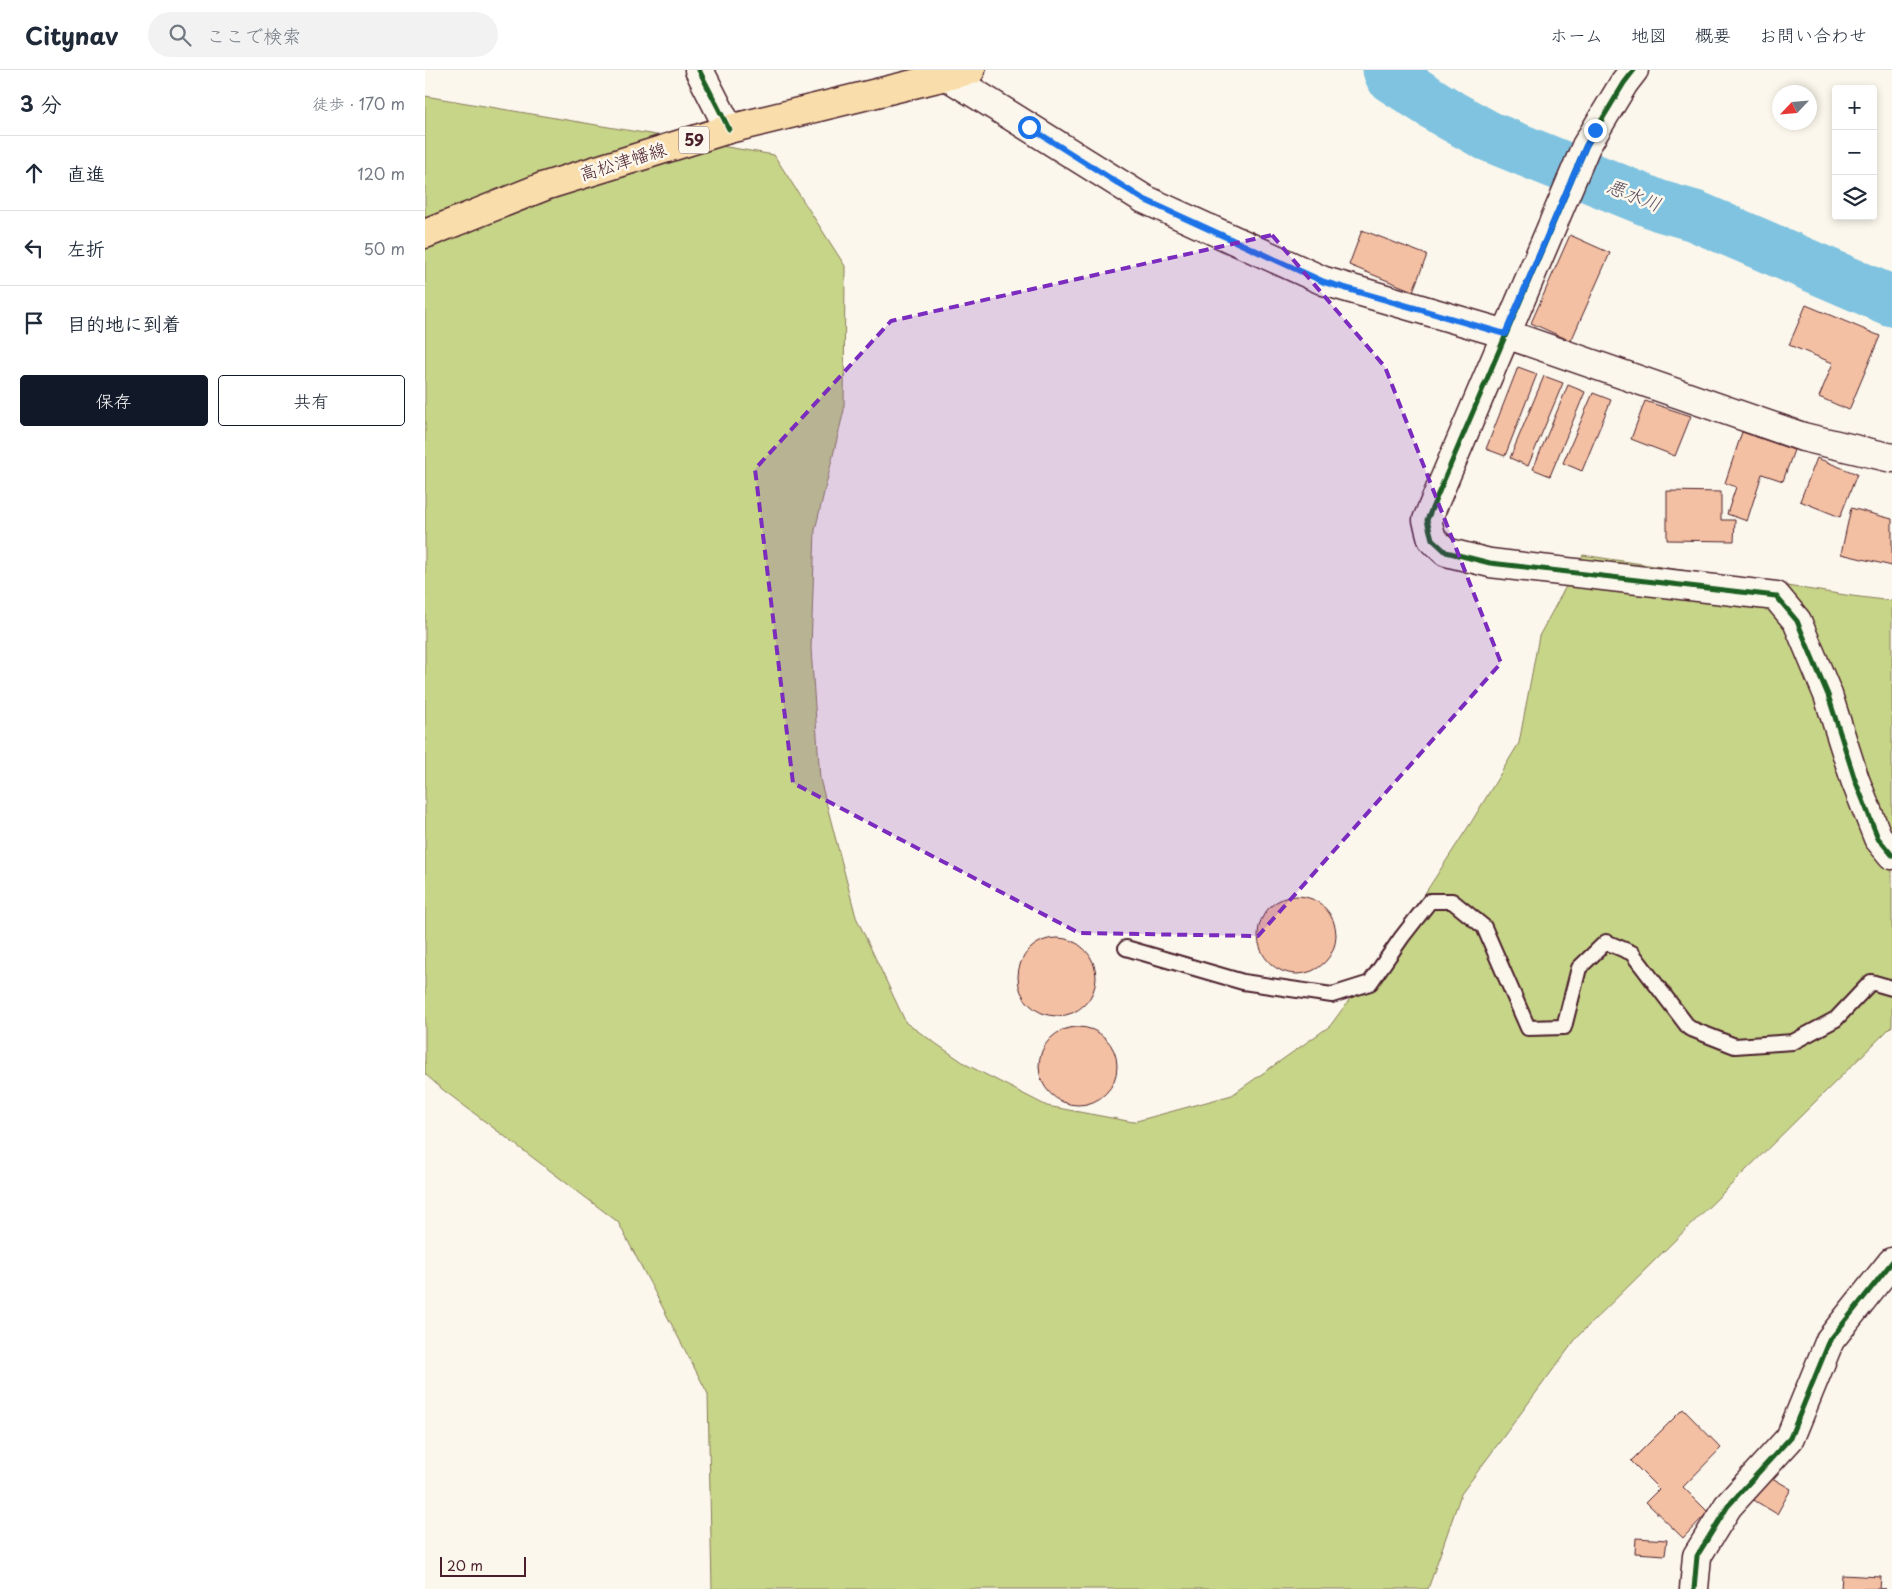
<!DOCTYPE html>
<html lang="ja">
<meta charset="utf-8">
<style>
body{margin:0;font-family:"Playpen Sans","Klee One",sans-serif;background:#f2f2f3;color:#1f2937}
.controls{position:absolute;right:15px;top:15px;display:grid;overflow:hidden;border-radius:5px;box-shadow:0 2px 8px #0003}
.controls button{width:45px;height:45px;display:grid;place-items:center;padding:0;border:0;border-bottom:1px solid #e0e1e3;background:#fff;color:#1f2937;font:25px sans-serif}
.compass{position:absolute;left:1347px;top:15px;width:45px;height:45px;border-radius:50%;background:#fff;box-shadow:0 2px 8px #0003;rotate:244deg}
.scale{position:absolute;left:15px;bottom:12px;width:86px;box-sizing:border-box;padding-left:5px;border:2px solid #4a1f2b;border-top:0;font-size:14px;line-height:18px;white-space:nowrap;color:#4a1f2b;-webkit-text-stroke:4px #fbf7ec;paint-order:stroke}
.stop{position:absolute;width:15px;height:15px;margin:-11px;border:4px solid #1a73e8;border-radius:50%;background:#fff}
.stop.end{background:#1a73e8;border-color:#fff;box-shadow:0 1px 5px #0008}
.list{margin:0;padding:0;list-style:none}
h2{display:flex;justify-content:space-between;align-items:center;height:65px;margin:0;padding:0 20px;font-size:21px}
h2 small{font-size:16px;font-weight:400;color:#747a83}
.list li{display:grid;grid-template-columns:32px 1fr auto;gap:15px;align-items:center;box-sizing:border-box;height:75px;padding:0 20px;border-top:1px solid #e0e1e3}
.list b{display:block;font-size:19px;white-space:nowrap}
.list em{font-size:16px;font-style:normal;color:#747a83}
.actions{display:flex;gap:10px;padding:15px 20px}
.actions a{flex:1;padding:11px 0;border:1px solid #111827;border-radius:5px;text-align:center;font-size:18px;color:#111827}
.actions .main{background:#111827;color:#fff}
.icon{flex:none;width:28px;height:28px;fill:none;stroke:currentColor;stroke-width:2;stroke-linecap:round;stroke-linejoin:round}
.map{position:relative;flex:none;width:1467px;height:1519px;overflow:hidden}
header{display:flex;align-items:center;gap:30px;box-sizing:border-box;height:70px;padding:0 25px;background:#fff;border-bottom:1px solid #e0e1e3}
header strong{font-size:24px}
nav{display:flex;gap:28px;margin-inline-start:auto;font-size:18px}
.search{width:350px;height:45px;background:#f2f2f3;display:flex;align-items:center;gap:12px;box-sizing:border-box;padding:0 18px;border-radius:28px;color:#747a83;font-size:19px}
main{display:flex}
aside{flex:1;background:#fff}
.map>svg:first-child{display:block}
.green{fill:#c7d589;stroke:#887a5a}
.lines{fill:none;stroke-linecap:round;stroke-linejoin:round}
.stream{stroke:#6a8198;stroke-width:9}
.river{stroke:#80c3e0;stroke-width:51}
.building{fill:#f3c0a3;stroke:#4a1f2b}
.lane-casing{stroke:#4a1f2b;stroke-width:18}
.street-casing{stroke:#4a1f2b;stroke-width:31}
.secondary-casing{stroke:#4a1f2b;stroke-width:31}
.primary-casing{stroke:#4a1f2b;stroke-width:31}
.lane{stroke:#fbf7ec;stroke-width:14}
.street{stroke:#fbf7ec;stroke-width:28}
.secondary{stroke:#fbf7ec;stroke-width:28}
.primary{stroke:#f9deab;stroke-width:28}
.cycleway-casing{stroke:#fbf7ec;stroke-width:8}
.cycleway{stroke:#1b5e20;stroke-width:5}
.route{stroke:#1a73e8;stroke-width:6}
.marked{fill:#7b2cbf;fill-opacity:0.2;stroke:#7b2cbf;stroke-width:4;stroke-dasharray:10 6;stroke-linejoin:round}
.labels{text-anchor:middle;stroke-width:5;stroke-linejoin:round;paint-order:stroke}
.shield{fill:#fbf7ec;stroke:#7f6065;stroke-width:1}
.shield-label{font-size:16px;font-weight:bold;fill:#4a1f2b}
.street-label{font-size:18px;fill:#4a1f2b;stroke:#fbf7ec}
.water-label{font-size:19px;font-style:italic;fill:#5a5061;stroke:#fbf7ec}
</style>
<header>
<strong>Citynav</strong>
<div class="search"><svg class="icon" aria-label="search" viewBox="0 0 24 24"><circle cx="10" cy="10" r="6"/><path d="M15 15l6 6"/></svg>ここで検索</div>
<nav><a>ホーム</a><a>地図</a><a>概要</a><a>お問い合わせ</a></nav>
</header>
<main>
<aside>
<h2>3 分<small>徒歩 · 170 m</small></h2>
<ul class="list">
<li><svg class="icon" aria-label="ahead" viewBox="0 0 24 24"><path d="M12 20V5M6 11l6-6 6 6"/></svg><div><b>直進</b></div><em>120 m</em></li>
<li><svg class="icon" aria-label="left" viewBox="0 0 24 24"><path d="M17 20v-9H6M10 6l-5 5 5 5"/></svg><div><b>左折</b></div><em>50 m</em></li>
<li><svg class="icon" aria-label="arrive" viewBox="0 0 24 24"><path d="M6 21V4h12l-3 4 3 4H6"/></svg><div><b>目的地に到着</b></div></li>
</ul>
<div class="actions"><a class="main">保存</a><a>共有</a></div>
</aside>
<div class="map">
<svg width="1467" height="1519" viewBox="0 0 1467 1519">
<rect width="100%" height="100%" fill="#fbf7ec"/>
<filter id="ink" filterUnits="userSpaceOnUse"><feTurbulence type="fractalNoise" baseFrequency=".02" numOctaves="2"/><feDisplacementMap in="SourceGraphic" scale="10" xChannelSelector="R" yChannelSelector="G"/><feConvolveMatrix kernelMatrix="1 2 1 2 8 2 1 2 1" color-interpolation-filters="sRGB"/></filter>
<g filter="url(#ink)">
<path class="green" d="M 0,26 L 349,85 L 420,196 L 419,340 L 390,460 L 386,579 L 395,709 L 431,847 L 481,953 L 542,995 L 622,1036 L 708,1052 L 807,1025 L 905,956 L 982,851 L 1047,751 L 1094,673 L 1114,566 L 1158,485 L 1427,526 L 1467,531 L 1467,956 L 1153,1266 L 1036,1424 L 1003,1519 L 287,1519 L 283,1324 L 193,1152 L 17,1019 L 0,1004 Z"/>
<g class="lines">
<path class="stream" d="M 947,0 L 966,7"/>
<path class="river" d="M 963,0 L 966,7 L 1025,45 L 1063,66 L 1235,136 L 1270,146 L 1467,231"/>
</g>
<path class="building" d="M 937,160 L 1002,185 L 988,221 L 924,195 Z
M 1145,165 L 1185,183 L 1146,271 L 1106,253 Z
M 1381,235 L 1455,266 L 1424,340 L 1394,327 L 1408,293 L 1364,275 Z
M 1093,297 L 1112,304 L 1080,386 L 1061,379 Z
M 1119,306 L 1138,313 L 1103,396 L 1085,388 Z
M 1143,315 L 1160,322 L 1125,406 L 1108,399 Z
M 1168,323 L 1186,330 L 1157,401 L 1138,393 Z
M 1220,331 L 1266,346 L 1250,386 L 1206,369 Z
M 1317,362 L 1369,380 L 1358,411 L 1337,404 L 1322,451 L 1302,444 L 1311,417 L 1300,413 Z
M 1392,388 L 1432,404 L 1415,447 L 1375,431 Z
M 1242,421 L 1296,422 L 1296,450 L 1310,450 L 1309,471 L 1242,470 Z
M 1426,438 L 1467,449 L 1467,496 L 1416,484 Z
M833 865a39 39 0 1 1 78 0a39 39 0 1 1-78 0Z
M593 907a39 39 0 1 1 78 0a39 39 0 1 1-78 0Z
M614 996a39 39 0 1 1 78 0a39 39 0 1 1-78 0Z
M 1258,1339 L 1296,1378 L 1258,1417 L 1283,1442 L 1258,1468 L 1221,1432 L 1234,1419 L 1206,1391 Z
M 1342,1405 L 1366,1419 L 1352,1444 L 1327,1429 Z
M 1211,1468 L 1242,1470 L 1240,1485 L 1210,1483 Z
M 1417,1505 L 1456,1507 L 1455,1519 L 1461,1519 L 1416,1519 Z"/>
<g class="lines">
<g class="lane-casing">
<path id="lane" d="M 701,878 L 818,912 L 907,925 L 945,913 L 977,867 L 1005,831 L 1027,831 L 1059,857 L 1103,958 L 1139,957 L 1154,898 L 1181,872 L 1207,883 L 1264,958 L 1310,976 L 1368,972 L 1411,949 L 1446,912 L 1467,918"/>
</g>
<g class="street-casing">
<path id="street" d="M 1209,0 L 1199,13 L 1161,76 L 1002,450 L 1007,469 L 1021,482 L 1065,493 L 1351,526 L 1372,551 L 1403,625 L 1430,710 L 1453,768 L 1467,785
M 522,6 L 719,129 L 899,211 L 1081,264 L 1378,367 L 1467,388
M 1269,1519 L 1272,1486 L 1303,1436 L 1365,1368 L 1405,1270 L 1467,1192"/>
</g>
<g class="secondary-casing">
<path id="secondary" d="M 274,0 L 304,59"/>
</g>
<g class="primary-casing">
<path id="primary" d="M 0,164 L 120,116 L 304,59 L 546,0"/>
</g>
<use href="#lane" class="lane"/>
<use href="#street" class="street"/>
<use href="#secondary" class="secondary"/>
<use href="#primary" class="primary"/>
<g class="cycleway-casing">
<path id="cycleway" d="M 274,0 L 304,59
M 1209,0 L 1199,13 L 1161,76 L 1002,450 L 1007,469 L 1021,482 L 1065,493 L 1351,526 L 1372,551 L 1403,625 L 1430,710 L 1453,768 L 1467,785
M 1269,1519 L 1272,1486 L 1303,1436 L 1365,1368 L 1405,1270 L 1467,1192"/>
</g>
<use href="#cycleway" class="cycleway"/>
</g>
</g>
<g class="lines" filter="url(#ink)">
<path class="route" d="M 604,57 L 718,129 L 899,212 L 1080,264 L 1161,76 L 1170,60"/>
</g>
<path class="marked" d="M 847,165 L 960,297 L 1076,593 L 833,866 L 654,863 L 368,713 L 330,399 L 466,251 Z"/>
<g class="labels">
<rect class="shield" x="254" y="56.5" width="30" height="27" rx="4"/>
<g class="shield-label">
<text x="269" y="76">59</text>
</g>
<g class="street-label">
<text transform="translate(198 92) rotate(-17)" y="6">高松津幡線</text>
</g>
<g class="water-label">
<text transform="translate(1209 125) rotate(21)" y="7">悪水川</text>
</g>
</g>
</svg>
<div class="controls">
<button>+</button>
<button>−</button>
<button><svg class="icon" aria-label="layers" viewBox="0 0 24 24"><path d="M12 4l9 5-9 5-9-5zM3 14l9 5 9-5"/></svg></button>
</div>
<svg class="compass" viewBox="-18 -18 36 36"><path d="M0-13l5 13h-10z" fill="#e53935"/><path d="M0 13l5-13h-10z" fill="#747a83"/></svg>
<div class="scale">20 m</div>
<div class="stop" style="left:604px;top:57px"></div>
<div class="stop end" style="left:1170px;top:60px"></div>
</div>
</main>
